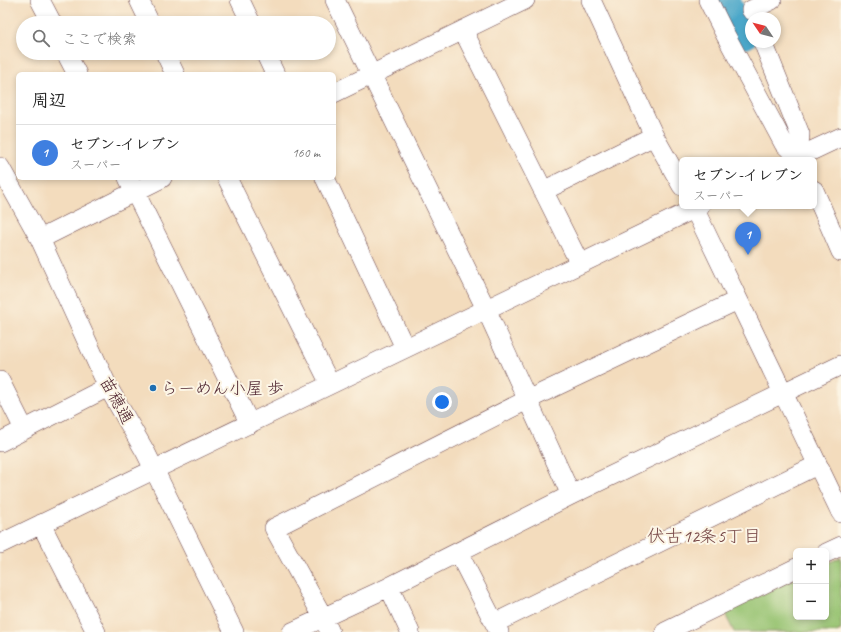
<!DOCTYPE html>
<html lang="ja">
<meta charset="utf-8">
<style>
body{margin:0;font-family:Caveat,"Klee One",sans-serif;background:#f6f6f6;color:#222}
.controls{position:absolute;right:12px;bottom:12px;display:grid;overflow:hidden;border-radius:6px;box-shadow:0 2px 6px #0003}
.controls button{width:36px;height:36px;display:grid;place-items:center;padding:0;border:0;border-bottom:1px solid #e0e0e0;background:#fff;color:#222;font:20px sans-serif}
.compass{position:absolute;left:745px;top:12px;width:36px;height:36px;border-radius:50%;background:#fff;box-shadow:0 2px 6px #0003;rotate:305deg}
.you{position:absolute;left:442px;top:402px;width:14px;height:14px;margin:-10px;border:3px solid #fff;border-radius:50%;background:#1a73e8;box-shadow:0 0 0 6px #1a73e833}
.badge{display:grid;place-items:center;width:26px;height:26px;border-radius:50%;background:#1f6fb2;color:#fff;font-size:13px;font-weight:700}
.pin{position:absolute;translate:-50% -33px;filter:drop-shadow(0 1px 2px #0008)}
.pin::after{content:'';position:absolute;top:21px;width:14px;height:12px;background:inherit;clip-path:polygon(0 0,100% 0,50% 100%)}
.popup{position:absolute;left:679px;top:157px;width:138px;height:52px;box-sizing:border-box;display:grid;place-content:center;border-radius:6px;background:#fff;filter:drop-shadow(0 1px 3px #0005);font-size:13px;white-space:nowrap;color:#767676}
.popup b{font-size:15px;color:#222}
.popup::after{content:'';position:absolute;left:50%;top:100%;margin-left:-8px;border:8px solid transparent;border-top-color:#fff}
.list{margin:0;padding:0;list-style:none}
h2{display:flex;justify-content:space-between;align-items:center;height:52px;margin:0;padding:0 16px;font-size:17px}
h2 small{font-size:13px;font-weight:400;color:#767676}
.list li{display:grid;grid-template-columns:26px 1fr auto;gap:12px;align-items:center;box-sizing:border-box;height:56px;padding:0 16px;border-top:1px solid #e0e0e0}
.list b{display:block;font-size:15px;white-space:nowrap}
.list p{margin:0;font-size:13px;white-space:nowrap;color:#767676}
.list em{font-size:13px;font-style:normal;color:#767676}
.icon{flex:none;width:22px;height:22px;fill:none;stroke:currentColor;stroke-width:2;stroke-linecap:round;stroke-linejoin:round}
.map{position:relative;flex:none;width:841px;height:632px;overflow:hidden}
.search{position:absolute;background:#fff;box-shadow:0 2px 6px #0003;left:16px;top:16px;width:320px;height:44px;display:flex;align-items:center;gap:10px;box-sizing:border-box;padding:0 14px;border-radius:22px;color:#767676;font-size:15px}
.panel{position:absolute;background:#fff;box-shadow:0 2px 6px #0003;left:16px;top:72px;width:320px;height:108px;border-radius:6px}
.map>svg:first-child{display:block}
.green{fill:#95c270;stroke:#70704e}
.lines{fill:none;stroke-linecap:round;stroke-linejoin:round}
.river{stroke:#4ba7c9;stroke-width:26}
.minor-casing{stroke:#633b41;stroke-width:20}
.minor{stroke:#fff;stroke-width:19}
.poi-dot{fill:#1f6fb2;stroke:#fcf5e5;stroke-width:1.5}
.labels{text-anchor:middle;stroke-width:4;stroke-linejoin:round;paint-order:stroke}
.poi-label{font-size:17px;fill:#4a1f2b;stroke:#fcf5e5;text-anchor:start}
.street-label{font-size:17px;fill:#4a1f2b;stroke:#fcf5e5}
.neighbourhood-label{font-size:18px;fill:#794a49;stroke:#fcf5e5}
</style>
<div class="map">
<svg width="841" height="632" viewBox="0 0 841 632">
<rect width="100%" height="100%" fill="#fcf5e5"/>
<filter id="ink" filterUnits="userSpaceOnUse"><feTurbulence type="fractalNoise" baseFrequency=".025" numOctaves="2"/><feDisplacementMap in="SourceGraphic" scale="8" xChannelSelector="R" yChannelSelector="G"/><feConvolveMatrix kernelMatrix="1 2 1 2 8 2 1 2 1" color-interpolation-filters="sRGB"/></filter>
<filter id="wash" filterUnits="userSpaceOnUse"><feTurbulence type="fractalNoise" baseFrequency=".012" numOctaves="4" result="noise"/><feDisplacementMap in="SourceGraphic" scale="16" xChannelSelector="R" yChannelSelector="G"/><feGaussianBlur stdDeviation="0.9" result="paint"/><feColorMatrix in="noise" values="0 0 0 0 0 0 0 0 0 0 0 0 0 0 0 0 0 1.4 0 .05"/><feComposite in="paint" operator="in"/></filter>
<g filter="url(#wash)">
<rect width="100%" height="100%" fill="#f3dcbd"/>
<path class="green" d="M 841,557 L 841,630 L 836,632 L 734,632 L 724,612 L 796,578 L 796,617 L 826,617 L 826,564 Z"/>
<g class="lines">
<path class="river" d="M 727,0 L 745,36"/>
</g>
</g>
<g filter="url(#ink)">
<g class="lines">
<g class="minor-casing">
<path id="minor" d="M 40,0 L 52,23
M 139,0 L 150,23
M 240,0 L 251,23
M 335,0 L 486,309 L 571,495
M 591,0 L 654,136 L 682,186
M 708,0 L 725,34 L 784,144 L 798,157 L 800,160
M 751,10 L 772,0
M 463,30 L 580,264
M 763,42 L 800,134 L 798,157
M 66,53 L 77,74
M 165,53 L 175,74
M 265,53 L 275,74
M 334,93 L 525,0
M 792,160 L 841,137
M 0,167 L 40,239 L 108,387 L 146,453 L 234,632
M 128,178 L 250,424
M 227,178 L 330,384
M 325,178 L 405,348
M 814,190 L 841,252
M 543,191 L 654,136
M 693,206 L 841,513
M 40,239 L 162,178
M 0,381 L 24,429
M 0,442 L 108,387
M 41,524 L 96,632
M 0,544 L 700,206
M 458,552 L 499,632
M 826,553 L 841,546
M 389,587 L 410,632
M 495,623 L 817,465
M 292,632 L 389,587 L 571,495 L 783,393 L 841,365
M 330,632 L 323,617 L 274,528 L 527,400 L 738,300
M 665,632 L 796,568"/>
</g>
<use href="#minor" class="minor"/>
</g>
</g>
<circle class="poi-dot" cx="153" cy="388" r="4"/>
<g class="labels">
<g class="poi-label">
<text x="161" y="394">らーめん小屋 歩</text>
</g>
<g class="street-label">
<text transform="translate(117 400) rotate(61)" y="6">苗穂通</text>
</g>
<g class="neighbourhood-label">
<text x="704" y="542">伏古12条5丁目</text>
</g>
</g>
</svg>
<div class="controls">
<button>+</button>
<button>−</button>
</div>
<svg class="compass" viewBox="-18 -18 36 36"><path d="M0-13l5 13h-10z" fill="#e53935"/><path d="M0 13l5-13h-10z" fill="#767676"/></svg>
<div class="you"></div>
<div class="pin badge" style="left:748px;top:255px;background:#3f7fe0">1</div>
<div class="popup"><b>セブン-イレブン</b>スーパー</div>
<div class="search"><svg class="icon" aria-label="search" viewBox="0 0 24 24"><circle cx="10" cy="10" r="6"/><path d="M15 15l6 6"/></svg>ここで検索</div>
<section class="panel">
<h2>周辺<small></small></h2>
<ul class="list">
<li><span class="badge" style="background:#3f7fe0">1</span><div><b>セブン-イレブン</b><p>スーパー</p></div><em>160 m</em></li>
</ul>
</section>
</div>
